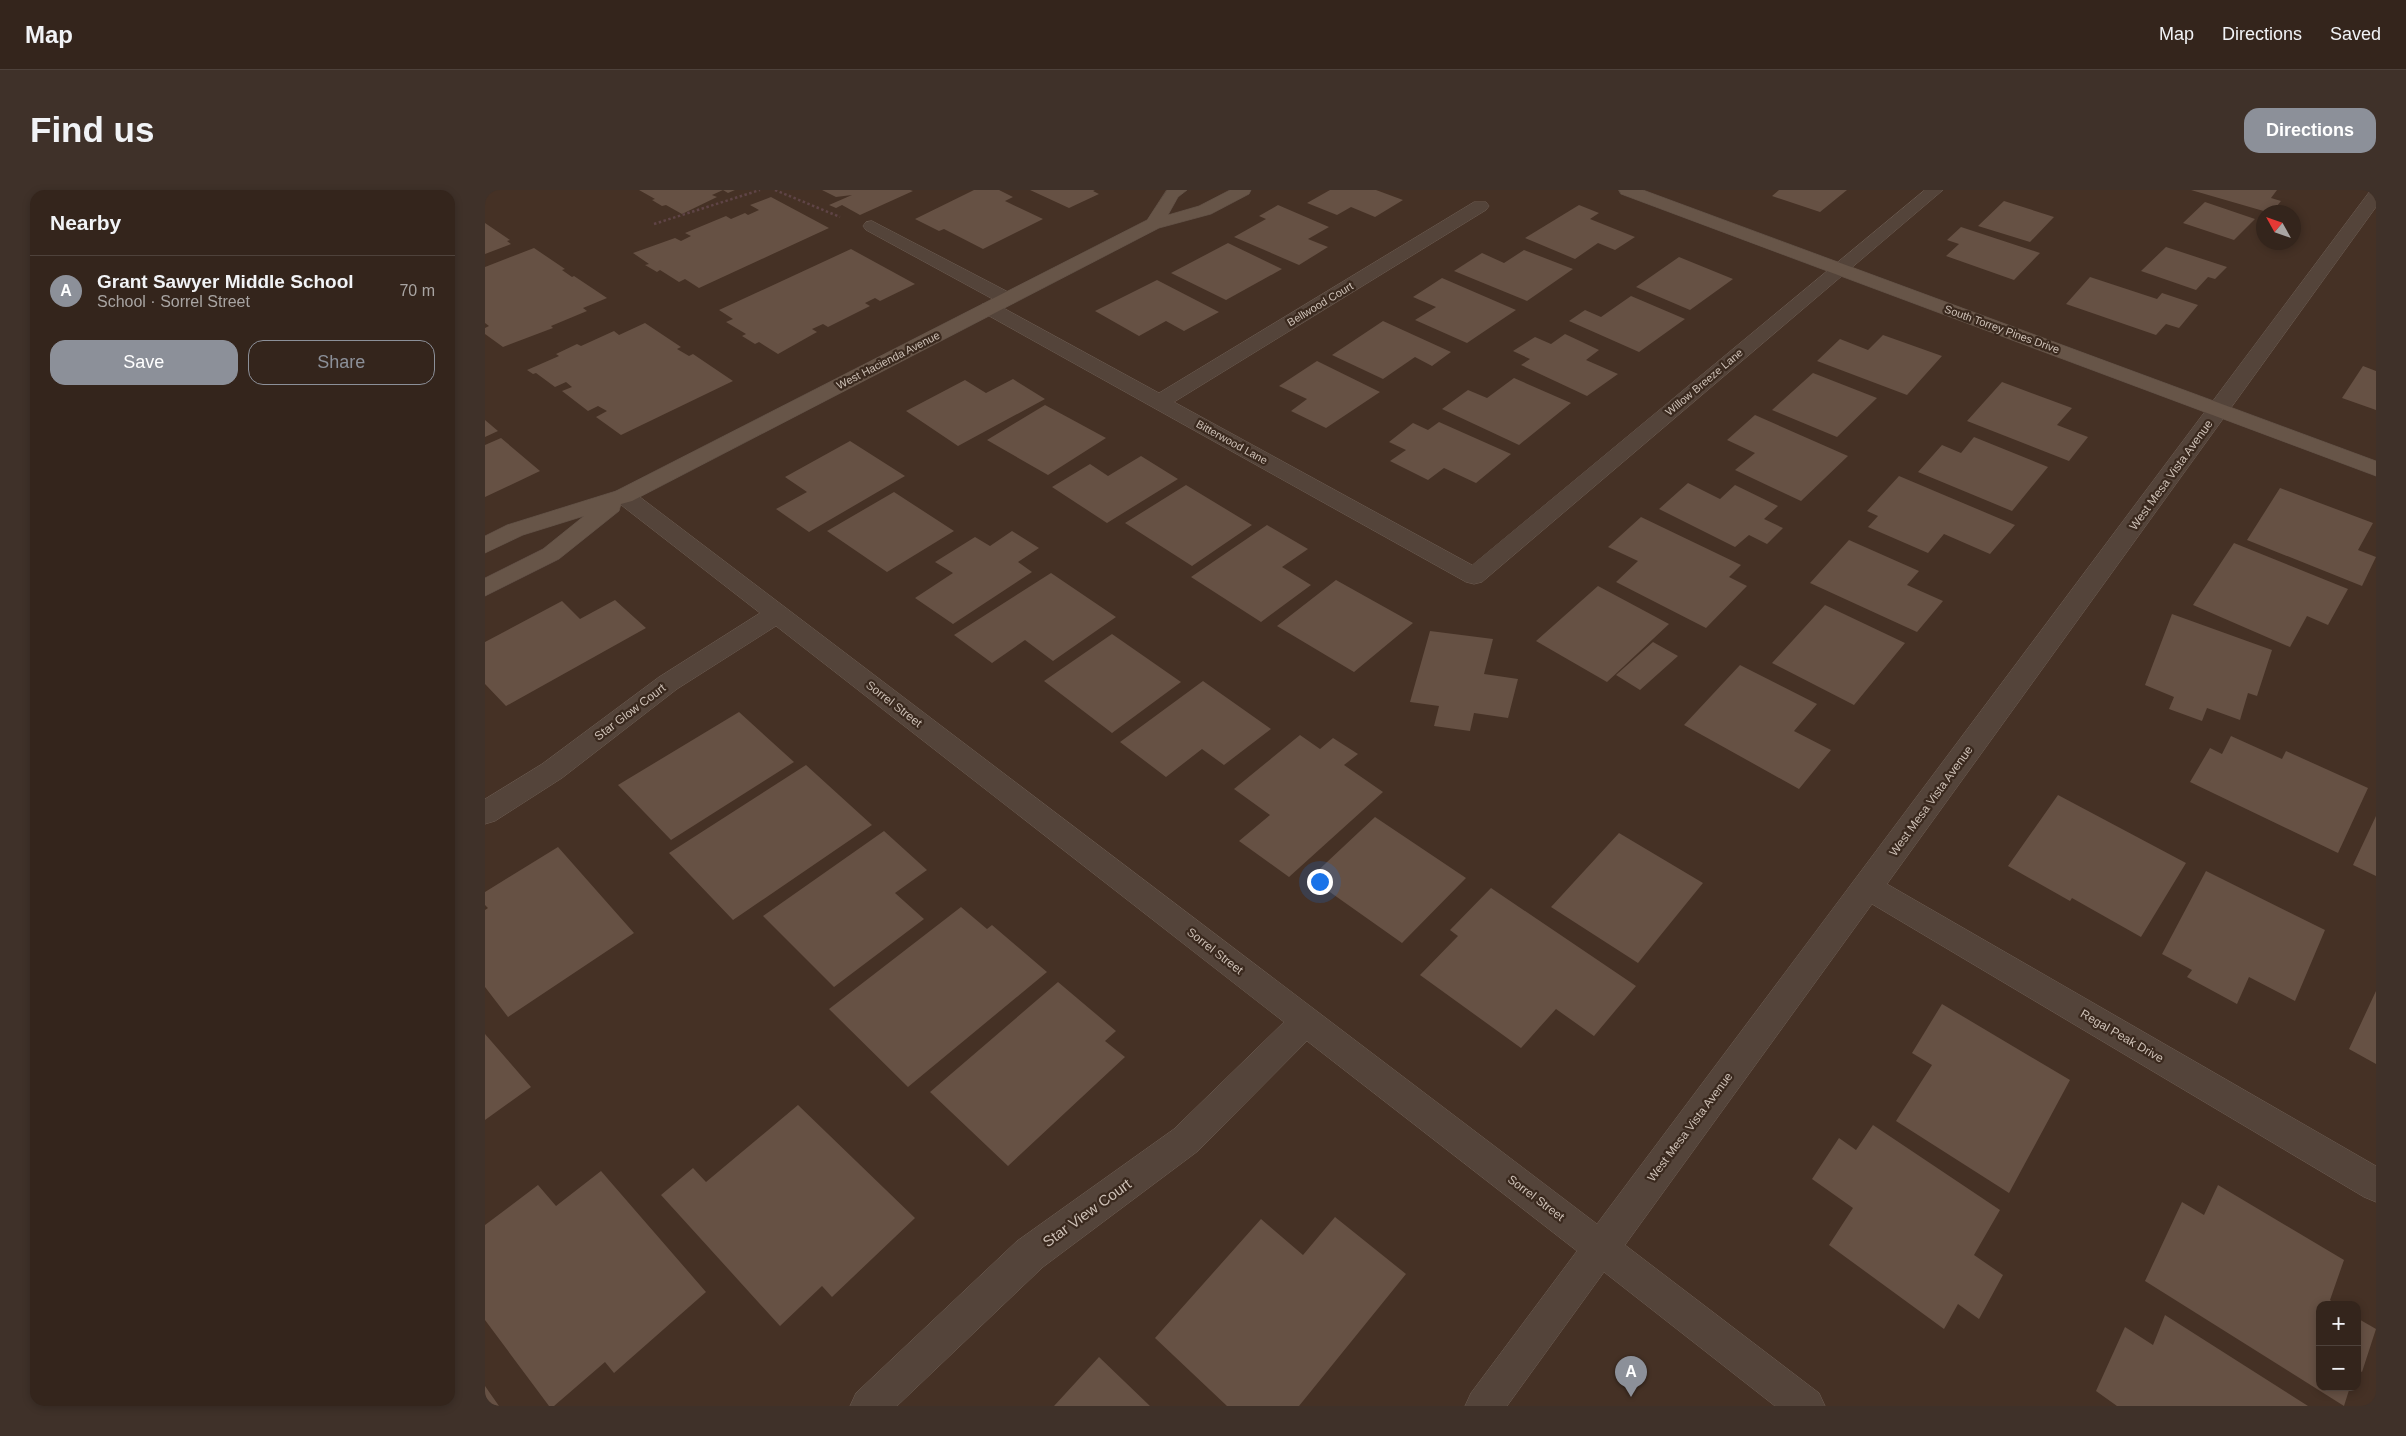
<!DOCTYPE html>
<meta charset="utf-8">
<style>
body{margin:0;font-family:Arial,sans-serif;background:#3f3129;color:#f1f3f6}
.controls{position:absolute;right:15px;bottom:15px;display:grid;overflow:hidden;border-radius:10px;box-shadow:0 2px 8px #0003}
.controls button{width:45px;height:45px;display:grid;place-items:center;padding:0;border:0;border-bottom:1px solid #4e423b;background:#34251c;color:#f1f3f6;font:25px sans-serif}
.compass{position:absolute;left:1771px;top:15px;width:45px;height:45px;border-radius:50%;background:#34251c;box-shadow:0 2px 8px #0003;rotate:310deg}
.you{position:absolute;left:834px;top:691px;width:18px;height:18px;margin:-12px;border:4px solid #fff;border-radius:50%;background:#1a73e8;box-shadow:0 0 0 8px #1a73e833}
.badge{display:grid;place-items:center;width:32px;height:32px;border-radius:50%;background:#8c9099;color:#fff;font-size:16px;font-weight:700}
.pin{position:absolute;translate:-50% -41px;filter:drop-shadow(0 1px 2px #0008)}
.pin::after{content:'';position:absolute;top:26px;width:18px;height:15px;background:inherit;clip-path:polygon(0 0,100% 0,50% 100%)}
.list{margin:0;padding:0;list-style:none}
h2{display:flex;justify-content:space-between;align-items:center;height:65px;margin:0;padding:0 20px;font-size:21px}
h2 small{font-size:16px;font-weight:400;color:#a9a5a3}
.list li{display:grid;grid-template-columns:32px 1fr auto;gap:15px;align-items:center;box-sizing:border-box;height:70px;padding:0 20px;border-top:1px solid #4e423b}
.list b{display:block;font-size:19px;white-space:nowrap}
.list p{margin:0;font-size:16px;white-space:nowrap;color:#a9a5a3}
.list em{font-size:16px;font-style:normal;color:#a9a5a3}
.actions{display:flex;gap:10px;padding:15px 20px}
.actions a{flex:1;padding:11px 0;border:1px solid #8c9099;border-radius:15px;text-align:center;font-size:18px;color:#8c9099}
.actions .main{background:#8c9099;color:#fff}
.map{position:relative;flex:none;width:1891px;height:1216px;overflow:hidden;border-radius:15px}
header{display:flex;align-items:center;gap:30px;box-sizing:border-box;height:70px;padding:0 25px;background:#34251c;border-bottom:1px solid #4e423b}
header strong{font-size:24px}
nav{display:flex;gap:28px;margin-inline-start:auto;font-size:18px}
.intro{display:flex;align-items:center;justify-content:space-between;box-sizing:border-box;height:120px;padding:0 30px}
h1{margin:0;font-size:35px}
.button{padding:12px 22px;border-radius:15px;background:#8c9099;color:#fff;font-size:18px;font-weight:700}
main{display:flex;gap:30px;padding:0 30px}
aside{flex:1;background:#34251c;border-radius:15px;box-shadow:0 2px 8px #0003}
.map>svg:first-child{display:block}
.building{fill:#665144}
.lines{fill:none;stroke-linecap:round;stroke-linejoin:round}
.lane-casing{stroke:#6f5f55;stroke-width:1}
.street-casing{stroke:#6f5f55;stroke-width:1}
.secondary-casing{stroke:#5e4e44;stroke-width:1}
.path{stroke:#5f4446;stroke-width:2.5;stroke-dasharray:2.5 2.5;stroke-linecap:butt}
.lane{fill:#54443a;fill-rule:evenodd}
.street{fill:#54443a;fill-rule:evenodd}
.secondary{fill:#675548;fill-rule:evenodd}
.labels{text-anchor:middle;stroke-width:4.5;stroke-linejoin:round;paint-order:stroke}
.far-street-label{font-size:11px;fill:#cec1b7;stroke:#3a291e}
.street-label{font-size:12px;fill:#cec1b7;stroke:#3a291e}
.near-street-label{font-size:15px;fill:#cec1b7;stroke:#3a291e}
</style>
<header>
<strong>Map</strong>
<nav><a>Map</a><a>Directions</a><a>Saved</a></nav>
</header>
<div class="intro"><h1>Find us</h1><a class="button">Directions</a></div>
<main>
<aside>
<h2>Nearby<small></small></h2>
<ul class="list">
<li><span class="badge">A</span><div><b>Grant Sawyer Middle School</b><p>School · Sorrel Street</p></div><em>70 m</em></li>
</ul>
<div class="actions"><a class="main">Save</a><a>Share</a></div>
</aside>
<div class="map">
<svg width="1891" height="1216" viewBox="0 0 1891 1216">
<rect width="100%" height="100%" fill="#453125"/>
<path class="building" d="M 154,0 L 250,0 L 243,3 L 238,0 L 227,5 L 232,7 L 197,24 L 181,15 L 177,16 L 167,10 L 170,9 Z
M 337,0 L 425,0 L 428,1 L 375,25 L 357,15 L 351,18 L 344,15 L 367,5 L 351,7 Z
M 489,0 L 514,0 L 528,7 L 520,11 L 558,29 L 498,59 L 459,39 L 454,41 L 430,29 Z
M 545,0 L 610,0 L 608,1 L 614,4 L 584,18 Z
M 845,0 L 891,0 L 918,10 L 890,27 L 866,17 L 852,25 L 822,13 Z
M 1294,0 L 1362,0 L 1335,22 L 1287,6 Z
M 1706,0 L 1792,0 L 1786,8 L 1796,11 L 1787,22 L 1782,22 Z
M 286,7 L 344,38 L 214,98 L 200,89 L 194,92 L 175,80 L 172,82 L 160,75 L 164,74 L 148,63 L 190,48 L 196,51 L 206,46 L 200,43 L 241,26 L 246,29 L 260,23 L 263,25 L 274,20 L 265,15 Z
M 1519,11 L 1569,27 L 1545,52 L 1493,36 Z
M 1720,12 L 1770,29 L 1749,50 L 1698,33 Z
M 793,15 L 844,37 L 823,49 L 843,57 L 814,75 L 749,47 L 781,29 L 774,26 Z
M 1094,15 L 1114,23 L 1105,29 L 1150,47 L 1130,60 L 1113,53 L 1090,69 L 1040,48 Z
M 0,33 L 25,50 L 22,51 L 26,54 L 0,64 Z
M 1476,37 L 1555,63 L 1529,90 L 1461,66 L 1474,54 L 1462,50 Z
M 743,53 L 797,79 L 741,110 L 686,83 Z
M 1681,57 L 1742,77 L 1730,89 L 1723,87 L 1711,100 L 1656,81 Z
M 49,58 L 80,79 L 77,80 L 87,87 L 89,86 L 122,108 L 98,118 L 102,121 L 66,136 L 68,138 L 18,157 L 0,144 L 0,138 L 4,136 L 0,133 L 0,77 Z
M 366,59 L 430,94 L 395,111 L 390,108 L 380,113 L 385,116 L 343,137 L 338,134 L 327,139 L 332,142 L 293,164 L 274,152 L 270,154 L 257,146 L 261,144 L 241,132 L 248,129 L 234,120 Z
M 1039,60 L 1088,79 L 1042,111 L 969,81 L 997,63 L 1019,73 Z
M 1194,67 L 1248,89 L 1205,120 L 1151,97 Z
M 1605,87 L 1672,109 L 1677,103 L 1713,115 L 1694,138 L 1681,134 L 1671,145 L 1581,114 Z
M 957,88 L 1031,120 L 982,153 L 930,130 L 951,117 L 928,107 Z
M 672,90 L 734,122 L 699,141 L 681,131 L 654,146 L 610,121 Z
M 1146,106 L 1200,129 L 1154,162 L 1084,131 L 1100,120 L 1116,127 Z
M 898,131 L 966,162 L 947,176 L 930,167 L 898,189 L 847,165 Z
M 160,133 L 196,157 L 192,159 L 204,166 L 208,164 L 248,191 L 136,245 L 111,227 L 122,221 L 113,216 L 103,221 L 77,201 L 87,197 L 81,192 L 70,197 L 51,183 L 48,184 L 42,180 L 74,166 L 71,164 L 92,154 L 96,156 L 129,141 L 134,145 Z
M 1080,144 L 1114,160 L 1101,170 L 1133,184 L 1102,206 L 1036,175 L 1045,169 L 1028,161 L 1050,147 L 1066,154 Z
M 1398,145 L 1457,166 L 1422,205 L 1332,171 L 1355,149 L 1383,160 Z
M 832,171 L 895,202 L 841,238 L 806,221 L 822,209 L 794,196 Z
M 1878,176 L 1891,181 L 1891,220 L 1857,208 Z
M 1328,183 L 1392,208 L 1352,247 L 1287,220 Z
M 1029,188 L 1086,213 L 1034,255 L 957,219 L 983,200 L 1002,208 Z
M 528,189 L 560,209 L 473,256 L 421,221 L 480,190 L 501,203 Z
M 1517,192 L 1587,218 L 1572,235 L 1603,247 L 1584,271 L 1482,231 Z
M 560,215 L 621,248 L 563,285 L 502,250 Z
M 1270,225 L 1363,266 L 1316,311 L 1250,280 L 1270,263 L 1242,250 Z
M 0,230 L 13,241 L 0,247 Z
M 954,232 L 1026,264 L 991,293 L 959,278 L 943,290 L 905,271 L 921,260 L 904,252 L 928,233 L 943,240 Z
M 1489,247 L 1563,277 L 1527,321 L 1433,282 L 1457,255 L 1476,263 Z
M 16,248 L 55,281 L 0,307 L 0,255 Z
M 365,251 L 420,286 L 324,342 L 291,319 L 322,302 L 300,287 Z
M 656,266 L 693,289 L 622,333 L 567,297 L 605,274 L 623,286 Z
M 1414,286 L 1530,335 L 1505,364 L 1459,344 L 1443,363 L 1383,337 L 1393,326 L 1382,321 Z
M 1203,293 L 1235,309 L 1250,295 L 1293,316 L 1279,329 L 1298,338 L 1282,354 L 1264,345 L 1250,357 L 1174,319 Z
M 701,295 L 767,335 L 707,376 L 640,333 Z
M 1795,298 L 1888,333 L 1873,360 L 1891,367 L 1877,396 L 1762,350 Z
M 409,302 L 469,341 L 402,382 L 342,341 Z
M 1156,327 L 1256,375 L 1244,387 L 1262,396 L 1221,438 L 1131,392 L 1153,371 L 1123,357 Z
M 782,335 L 823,359 L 797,377 L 826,395 L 776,432 L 706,387 Z
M 527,341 L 554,358 L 533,372 L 547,382 L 468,434 L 430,408 L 468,383 L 450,372 L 490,347 L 505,356 Z
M 1364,350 L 1434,381 L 1422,395 L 1458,411 L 1432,442 L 1325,393 Z
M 1749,353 L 1863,399 L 1843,435 L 1822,426 L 1805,457 L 1708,415 Z
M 566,383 L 631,427 L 568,471 L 540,450 L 507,473 L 469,445 Z
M 851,390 L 928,433 L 869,482 L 792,436 Z
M 1113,396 L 1184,434 L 1122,492 L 1051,451 Z
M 130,410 L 161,438 L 21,516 L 0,494 L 0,452 L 77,411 L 95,429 Z
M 1340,415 L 1420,453 L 1369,515 L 1287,473 Z
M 1687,424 L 1787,460 L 1772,506 L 1763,503 L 1755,530 L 1722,518 L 1717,531 L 1684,519 L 1689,507 L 1660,495 Z
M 945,441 L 1008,449 L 999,484 L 1033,489 L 1023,528 L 989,523 L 985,541 L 949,536 L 954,516 L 925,512 Z
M 627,444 L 696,492 L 627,543 L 559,491 Z
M 1168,452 L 1193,466 L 1155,500 L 1131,485 Z
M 1255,475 L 1332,514 L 1309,541 L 1346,560 L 1314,599 L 1199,535 Z
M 718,491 L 786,539 L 739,575 L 717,559 L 681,587 L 635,552 Z
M 254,522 L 309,572 L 186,650 L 133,595 Z
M 815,545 L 835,559 L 848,548 L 873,564 L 859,575 L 898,602 L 804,687 L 754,651 L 785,625 L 749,599 Z
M 1746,546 L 1797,569 L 1801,561 L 1883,598 L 1853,663 L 1705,592 L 1725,558 L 1737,564 Z
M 321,575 L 387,635 L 248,730 L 184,663 Z
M 1573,605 L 1701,673 L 1656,747 L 1587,708 L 1585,711 L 1523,676 Z
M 1891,626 L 1891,686 L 1868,675 Z
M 890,627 L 981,688 L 917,753 L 825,688 Z
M 399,641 L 442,680 L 410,703 L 439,729 L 349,797 L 278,726 Z
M 1134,643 L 1218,693 L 1153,773 L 1066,717 Z
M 73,657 L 149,743 L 23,827 L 0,797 L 0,720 L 3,718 L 0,715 L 0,702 Z
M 1721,681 L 1840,740 L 1810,811 L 1764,787 L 1752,814 L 1702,787 L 1707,780 L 1677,764 Z
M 1006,698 L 1151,796 L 1109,846 L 1071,819 L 1036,858 L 935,785 L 973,746 L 965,740 Z
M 476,717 L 502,739 L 507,735 L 562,782 L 423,897 L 344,819 Z
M 573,792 L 631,841 L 620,851 L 640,867 L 523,976 L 445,902 Z
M 1891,801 L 1891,874 L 1864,859 Z
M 1457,814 L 1585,890 L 1524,1003 L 1411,931 L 1447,875 L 1427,863 Z
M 0,844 L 46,897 L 0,930 Z
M 313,915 L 430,1028 L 347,1107 L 337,1096 L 295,1136 L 176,1005 L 208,978 L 221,992 Z
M 1388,935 L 1515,1020 L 1489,1065 L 1518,1085 L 1494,1129 L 1473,1114 L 1459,1139 L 1344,1055 L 1368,1018 L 1327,989 L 1354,948 L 1371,960 Z
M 116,981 L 221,1102 L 129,1183 L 120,1172 L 69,1216 L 64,1216 L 0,1130 L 0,1035 L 53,995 L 71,1016 Z
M 1733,995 L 1859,1070 L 1845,1110 L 1851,1115 L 1835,1115 L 1835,1197 L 1865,1197 L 1859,1216 L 1660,1091 L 1697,1012 L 1719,1025 Z
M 850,1027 L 921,1084 L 814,1216 L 742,1216 L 670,1148 L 776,1029 L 818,1065 Z
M 1680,1125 L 1823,1216 L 1632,1216 L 1611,1201 L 1640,1137 L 1668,1155 Z
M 1872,1128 L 1891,1139 L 1877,1182 L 1872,1179 Z
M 614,1167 L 665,1216 L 569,1216 Z
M 0,1196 L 14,1216 L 0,1216 Z"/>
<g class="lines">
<g class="lane-casing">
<path id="lane" d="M 387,31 L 529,105 L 531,109 L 529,113 L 515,113 L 381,40 L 378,36 L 381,32 Z"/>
</g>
<g class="street-casing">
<path id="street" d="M 1440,0 L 1458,0 L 997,392 L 989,394 L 981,392 L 497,122 L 495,118 L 497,114 L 511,114 L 674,203 L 989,12 L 1001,12 L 1004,16 L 1001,20 L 689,212 L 987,375 Z
M 1891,0 L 1891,17 L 1402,694 L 1891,976 L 1891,1012 L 1879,1007 L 1387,714 L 1140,1055 L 1334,1203 L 1340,1216 L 1290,1216 L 1119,1082 L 1022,1216 L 980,1216 L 986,1203 L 1092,1061 L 822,851 L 713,961 L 558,1077 L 412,1216 L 365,1216 L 371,1203 L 532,1051 L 689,939 L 799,832 L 291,436 L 192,499 L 77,588 L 10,631 L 0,634 L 0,609 L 57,574 L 174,487 L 275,423 L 131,311 L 128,306 L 131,301 L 139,299 L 147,301 L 1112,1034 L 1885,1 Z"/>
</g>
<g class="secondary-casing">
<path id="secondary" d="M 682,0 L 702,0 L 693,7 L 683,25 L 714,16 L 745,0 L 766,0 L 764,4 L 726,24 L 674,38 L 147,311 L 136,314 L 134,321 L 74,369 L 0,406 L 0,388 L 58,359 L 99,326 L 38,345 L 0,363 L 0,346 L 22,335 L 131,301 L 662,30 Z
M 1134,0 L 1158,0 L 1891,271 L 1891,286 L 1136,4 Z"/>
</g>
<path class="path" d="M 290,0 L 355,27
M 169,34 L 275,0"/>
<use href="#lane" class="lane"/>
<use href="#street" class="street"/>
<use href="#secondary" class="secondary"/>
</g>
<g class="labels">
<g class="far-street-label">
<text transform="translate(835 114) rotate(-31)" y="4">Bellwood Court</text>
<text transform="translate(1517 139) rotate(20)" y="4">South Torrey Pines Drive</text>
<text transform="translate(403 170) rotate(-27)" y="4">West Hacienda Avenue</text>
<text transform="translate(1219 192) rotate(-40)" y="4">Willow Breeze Lane</text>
<text transform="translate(747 252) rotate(29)" y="4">Bitterwood Lane</text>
</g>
<g class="street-label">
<text transform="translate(1686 285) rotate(-54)" y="4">West Mesa Vista Avenue</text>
<text transform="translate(409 514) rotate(38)" y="4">Sorrel Street</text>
<text transform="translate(145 522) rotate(-37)" y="4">Star Glow Court</text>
<text transform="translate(1446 611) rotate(-54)" y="4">West Mesa Vista Avenue</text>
<text transform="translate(730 761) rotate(38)" y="4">Sorrel Street</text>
<text transform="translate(1637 846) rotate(30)" y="4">Regal Peak Drive</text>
<text transform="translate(1205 937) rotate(-53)" y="4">West Mesa Vista Avenue</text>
<text transform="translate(1051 1008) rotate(37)" y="4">Sorrel Street</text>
</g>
<g class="near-street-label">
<text transform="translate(602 1023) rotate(-36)" y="5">Star View Court</text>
</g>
</g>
</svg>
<div class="controls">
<button>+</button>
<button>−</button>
</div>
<svg class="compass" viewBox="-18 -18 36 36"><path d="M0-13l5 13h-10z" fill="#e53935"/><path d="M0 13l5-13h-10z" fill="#a9a5a3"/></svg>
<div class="you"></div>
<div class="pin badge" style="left:1146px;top:1207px">A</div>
</div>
</main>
